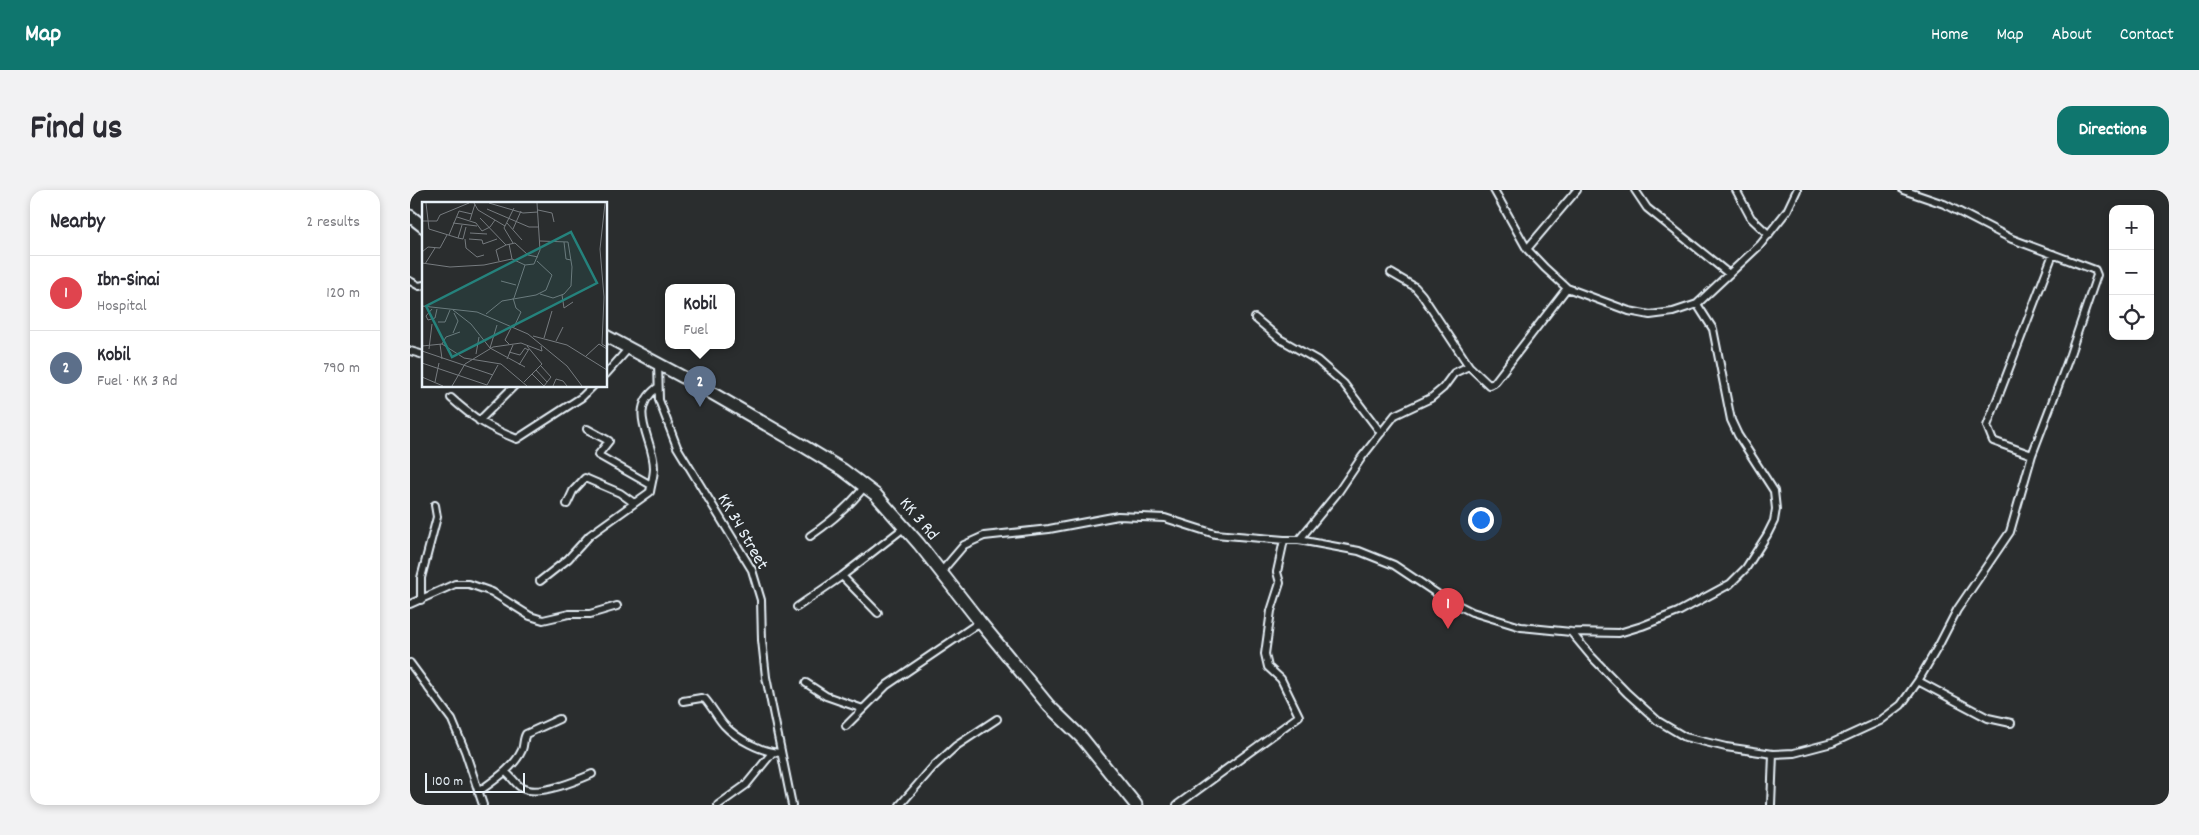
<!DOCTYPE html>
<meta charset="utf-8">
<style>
body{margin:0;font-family:Dekko,sans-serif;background:#f2f2f3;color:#2b2b33}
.controls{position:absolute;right:15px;top:15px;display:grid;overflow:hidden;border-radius:10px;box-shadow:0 2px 8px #0003}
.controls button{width:45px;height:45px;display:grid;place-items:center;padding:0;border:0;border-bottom:1px solid #e1e1e2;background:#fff;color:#2b2b33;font:25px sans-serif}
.scale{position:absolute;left:15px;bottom:12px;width:100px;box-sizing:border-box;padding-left:5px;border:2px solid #e8f1f8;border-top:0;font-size:14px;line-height:18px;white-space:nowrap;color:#e8f1f8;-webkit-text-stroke:4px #2a2d2e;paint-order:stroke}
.you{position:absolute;left:1070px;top:329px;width:18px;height:18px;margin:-12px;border:4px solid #fff;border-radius:50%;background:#1a73e8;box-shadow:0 0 0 8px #1a73e833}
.badge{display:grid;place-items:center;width:32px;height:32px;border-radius:50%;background:#0f766e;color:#fff;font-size:16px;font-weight:700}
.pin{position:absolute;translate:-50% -41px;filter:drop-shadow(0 1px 2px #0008)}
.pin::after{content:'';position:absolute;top:26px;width:18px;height:15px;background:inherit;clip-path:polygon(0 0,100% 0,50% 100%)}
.popup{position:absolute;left:255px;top:94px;width:70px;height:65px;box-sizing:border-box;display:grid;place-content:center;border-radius:10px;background:#fff;filter:drop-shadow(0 1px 4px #0005);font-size:16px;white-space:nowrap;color:#7c7c81}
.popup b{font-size:19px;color:#2b2b33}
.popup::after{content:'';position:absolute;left:50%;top:100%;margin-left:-10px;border:10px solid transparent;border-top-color:#fff}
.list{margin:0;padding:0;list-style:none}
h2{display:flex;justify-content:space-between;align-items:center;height:65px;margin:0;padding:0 20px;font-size:21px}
h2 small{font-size:16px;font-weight:400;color:#7c7c81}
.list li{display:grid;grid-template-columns:32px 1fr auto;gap:15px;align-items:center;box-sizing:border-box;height:75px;padding:0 20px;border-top:1px solid #e1e1e2}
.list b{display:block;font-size:19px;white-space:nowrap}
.list p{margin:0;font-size:16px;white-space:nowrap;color:#7c7c81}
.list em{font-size:16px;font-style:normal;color:#7c7c81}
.icon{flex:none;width:28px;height:28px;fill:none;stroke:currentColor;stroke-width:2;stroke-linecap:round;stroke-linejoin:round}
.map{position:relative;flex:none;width:1759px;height:615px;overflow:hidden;border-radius:15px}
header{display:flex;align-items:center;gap:30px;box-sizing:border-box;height:70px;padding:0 25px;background:#0f766e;color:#fff}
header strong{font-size:24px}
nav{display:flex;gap:28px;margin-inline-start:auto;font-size:18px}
.intro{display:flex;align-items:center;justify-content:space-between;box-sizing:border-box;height:120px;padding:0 30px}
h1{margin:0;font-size:35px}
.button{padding:12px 22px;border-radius:15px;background:#0f766e;color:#fff;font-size:18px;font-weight:700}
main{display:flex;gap:30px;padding:0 30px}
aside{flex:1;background:#fff;border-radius:15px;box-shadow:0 2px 8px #0003}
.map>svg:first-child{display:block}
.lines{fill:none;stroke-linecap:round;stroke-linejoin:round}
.street-casing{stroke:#e8f1f8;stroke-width:10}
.highway-casing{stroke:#e8f1f8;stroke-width:15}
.street{stroke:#2a2d2e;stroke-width:6}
.highway{stroke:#2a2d2e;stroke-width:11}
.labels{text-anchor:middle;stroke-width:4;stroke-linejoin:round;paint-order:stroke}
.street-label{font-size:18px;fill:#e8f1f8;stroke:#2a2d2e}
.inset-road{fill:none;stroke:#767b7f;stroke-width:1}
.view{fill:#25827c;fill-opacity:0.15;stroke:#25827c;stroke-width:2.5}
.inset-edge{fill:none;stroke:#e8f1f8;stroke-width:2.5}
</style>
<header>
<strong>Map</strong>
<nav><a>Home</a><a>Map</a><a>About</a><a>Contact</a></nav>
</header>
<div class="intro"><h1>Find us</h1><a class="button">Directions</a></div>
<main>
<aside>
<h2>Nearby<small>2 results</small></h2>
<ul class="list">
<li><span class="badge" style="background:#e0444e">1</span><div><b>Ibn-Sinai</b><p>Hospital</p></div><em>120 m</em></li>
<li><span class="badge" style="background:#5c6f8a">2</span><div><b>Kobil</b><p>Fuel · KK 3 Rd</p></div><em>790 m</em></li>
</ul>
</aside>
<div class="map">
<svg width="1759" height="615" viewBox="0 0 1759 615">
<rect width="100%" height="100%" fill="#2a2d2e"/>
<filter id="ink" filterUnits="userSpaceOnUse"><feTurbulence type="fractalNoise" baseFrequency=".02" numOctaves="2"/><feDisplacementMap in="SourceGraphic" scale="10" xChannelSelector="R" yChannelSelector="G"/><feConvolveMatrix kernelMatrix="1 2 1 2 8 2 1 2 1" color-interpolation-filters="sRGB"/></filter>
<g filter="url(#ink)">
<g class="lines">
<g class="street-casing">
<path id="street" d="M 1084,0 L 1117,59 L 1135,78 L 1157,98 L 1219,121 L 1240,125 L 1263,122 L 1287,114 L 1350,55 L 1377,21 L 1387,0
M 1225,0 L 1237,18 L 1319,84
M 1326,0 L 1341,28 L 1359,45
M 1117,59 L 1167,0
M 981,83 L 1005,97 L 1012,105 L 1059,176
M 0,91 L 9,96 L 14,95
M 845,128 L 870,149 L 907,170 L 934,194 L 971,243
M 0,161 L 14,165
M 248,173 L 249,210 L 267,257 L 342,380 L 351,410 L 352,450 L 356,487 L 382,615
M 196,184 L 219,158
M 41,208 C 63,228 79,238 107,249 L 172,207 L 183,196
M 69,231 L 104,196
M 177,239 L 199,251 L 188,265 L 241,295
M 1622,265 L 1583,251 L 1577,236 L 1643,64
M 157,314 L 163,301 L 175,288 L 210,303 L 224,313
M 400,346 C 422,331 439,317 455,296
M 889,350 L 929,301 L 952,267 L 985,225 L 1021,208 L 1033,198 L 1044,183 L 1059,176 L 1079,195 L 1084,193 L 1157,98
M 531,382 L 554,355 L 574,346 L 639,339 L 708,326 L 755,328 L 805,344 L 874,350 L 889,350 L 949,361 L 984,375 L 1032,407 L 1062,422 L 1111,437 L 1161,442 L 1209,443 L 1232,436 L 1268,422 L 1320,394 L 1336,378 L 1357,345 L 1364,331 L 1366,319 L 1364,301 L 1328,245 L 1321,230 L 1303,139 L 1287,114
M 130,391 L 158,369 L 180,345 L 240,302 C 241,295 244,286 244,278 C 244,249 216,221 247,198
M 11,410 L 11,388 L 27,327 L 25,315
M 0,414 L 45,394 L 59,394 L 82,402 L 120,426 L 133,430 L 159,424 L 180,424 L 207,416
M 387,417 L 432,386
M 468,423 L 432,386 L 495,337
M 1161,442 L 1181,466 L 1217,503 L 1248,531 L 1275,547 L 1316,557 L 1363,564 L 1384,563 L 1422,553 L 1470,531 L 1491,515 L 1508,491 L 1529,455 L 1547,420 L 1600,342 L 1622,265 L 1657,173 L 1687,85 L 1685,80 L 1602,49 L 1534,14 L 1493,0
M 0,473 L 42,530 L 55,561 L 73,615
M 1508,491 L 1578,528 L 1601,533
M 396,493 L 416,506 L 453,519
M 273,511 L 291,508 L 295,509 C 302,517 307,527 314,535 C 327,549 351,562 370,563
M 436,536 L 477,495 L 570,432
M 95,582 C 102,586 105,594 112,598 C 128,607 166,591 182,584
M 68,602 C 83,591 104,578 112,560 C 114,555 113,549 116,544 L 149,529
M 308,615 L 336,595 L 362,563
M 490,615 L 523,577 L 546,556 L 587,529
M 767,615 L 889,526 L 871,489 L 858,477 L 855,464 L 861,421 L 870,393 L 867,382 L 874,350
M 1361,615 L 1363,564"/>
</g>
<g class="highway-casing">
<path id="highway" d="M 0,26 L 14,37
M 196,146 L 286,194 L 395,257 L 433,280 L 466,305 L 509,354 L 570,432 L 639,516 L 672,548 L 726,615"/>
</g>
<use href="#street" class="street"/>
<use href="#highway" class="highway"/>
</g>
</g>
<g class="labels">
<g class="street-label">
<text transform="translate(510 328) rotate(50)" y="6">KK 3 Rd</text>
<text transform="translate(334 341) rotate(60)" y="6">KK 34 Street</text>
</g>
</g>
<g transform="translate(12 12)">
<rect width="185" height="185" fill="#2a2d2e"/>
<path class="inset-road" d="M 4,1 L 7,27 L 36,36M 52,1 L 56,8 L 83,24M 67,1 L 101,11 L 116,10M 183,1 L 178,47 L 182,95 L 180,142 L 185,145M 65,7 L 107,25 L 116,25M 116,8 L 130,11 L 132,20M 35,15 L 54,21 L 60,29 L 68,25 L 73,18M 58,16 L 84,43 L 93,41 L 106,53 L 116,55M 48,18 L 53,2M 0,19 L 15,19 L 18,13 L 47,1M 31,21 L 55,24M 85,21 L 100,38M 40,23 L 36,36 L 41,37 L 44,25M 91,27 L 99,9M 48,31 L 65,32M 27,33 L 37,9 L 50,12M 43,37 L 44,46 L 55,55 L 62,53M 47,37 L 60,38 L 61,42 L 75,37M 118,39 L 146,40 L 150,65 L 149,84 L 142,92 L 131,96 L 118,92M 142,40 L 144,57 L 149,58M 91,41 L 82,26 L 92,6M 87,42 L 90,57M 0,50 L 6,45 L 18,46 L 25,33M 77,59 L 74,48 L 84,43M 0,61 L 28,65 L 62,63 L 90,57 L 103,63 L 112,62 L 118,48 L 115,1M 3,62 L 13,46M 79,79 L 94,83M 140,93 L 142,106 L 151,100M 91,96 L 94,106 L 99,110 L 92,125M 92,96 L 103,63M 0,104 L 55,110 L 106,132 L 145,164 L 160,184M 10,107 L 4,114 L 6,118 L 13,116 L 15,107M 31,108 L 49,122 L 68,146M 64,112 L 80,99 L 114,93 L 124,88 L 130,73 L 115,59M 16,120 L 23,120 L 28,108M 75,123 L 68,146 L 103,165M 31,131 L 36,119 L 32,111M 111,134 L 145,143 L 185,168M 122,136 L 130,109M 134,139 L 141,125M 18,142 L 20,157M 20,142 L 24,135 L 38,130M 87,142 L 83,138 L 90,124M 0,144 L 20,142 L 42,156 L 79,162 L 105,184M 7,147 L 10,122M 0,149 L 71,173M 87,150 L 98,153 L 103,146 L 106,148M 54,152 L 57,135M 164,154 L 177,142 L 185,147M 85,157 L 91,143M 0,161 L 65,183M 97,163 L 107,147M 119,164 L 129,175 L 122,184M 114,168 L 125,180M 110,172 L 122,184M 0,175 L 21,184M 13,180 L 17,161M 102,180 L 120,162 L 105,144M 65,183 L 76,163M 30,184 L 43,162 L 71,145 L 99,141 L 120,149 L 119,144M 131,184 L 134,177 L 141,179 L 145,184"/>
<path class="view" d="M 149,30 L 175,81 L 30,155 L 4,104 Z"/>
<rect width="185" height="185" class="inset-edge"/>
</g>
</svg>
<div class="controls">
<button>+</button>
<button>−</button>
<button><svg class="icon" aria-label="locate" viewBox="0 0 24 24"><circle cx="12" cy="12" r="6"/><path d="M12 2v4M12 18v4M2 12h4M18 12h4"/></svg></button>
</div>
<div class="scale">100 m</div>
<div class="you"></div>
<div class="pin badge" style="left:1038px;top:439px;background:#e0444e">1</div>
<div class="pin badge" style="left:290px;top:217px;background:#5c6f8a">2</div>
<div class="popup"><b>Kobil</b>Fuel</div>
</div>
</main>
